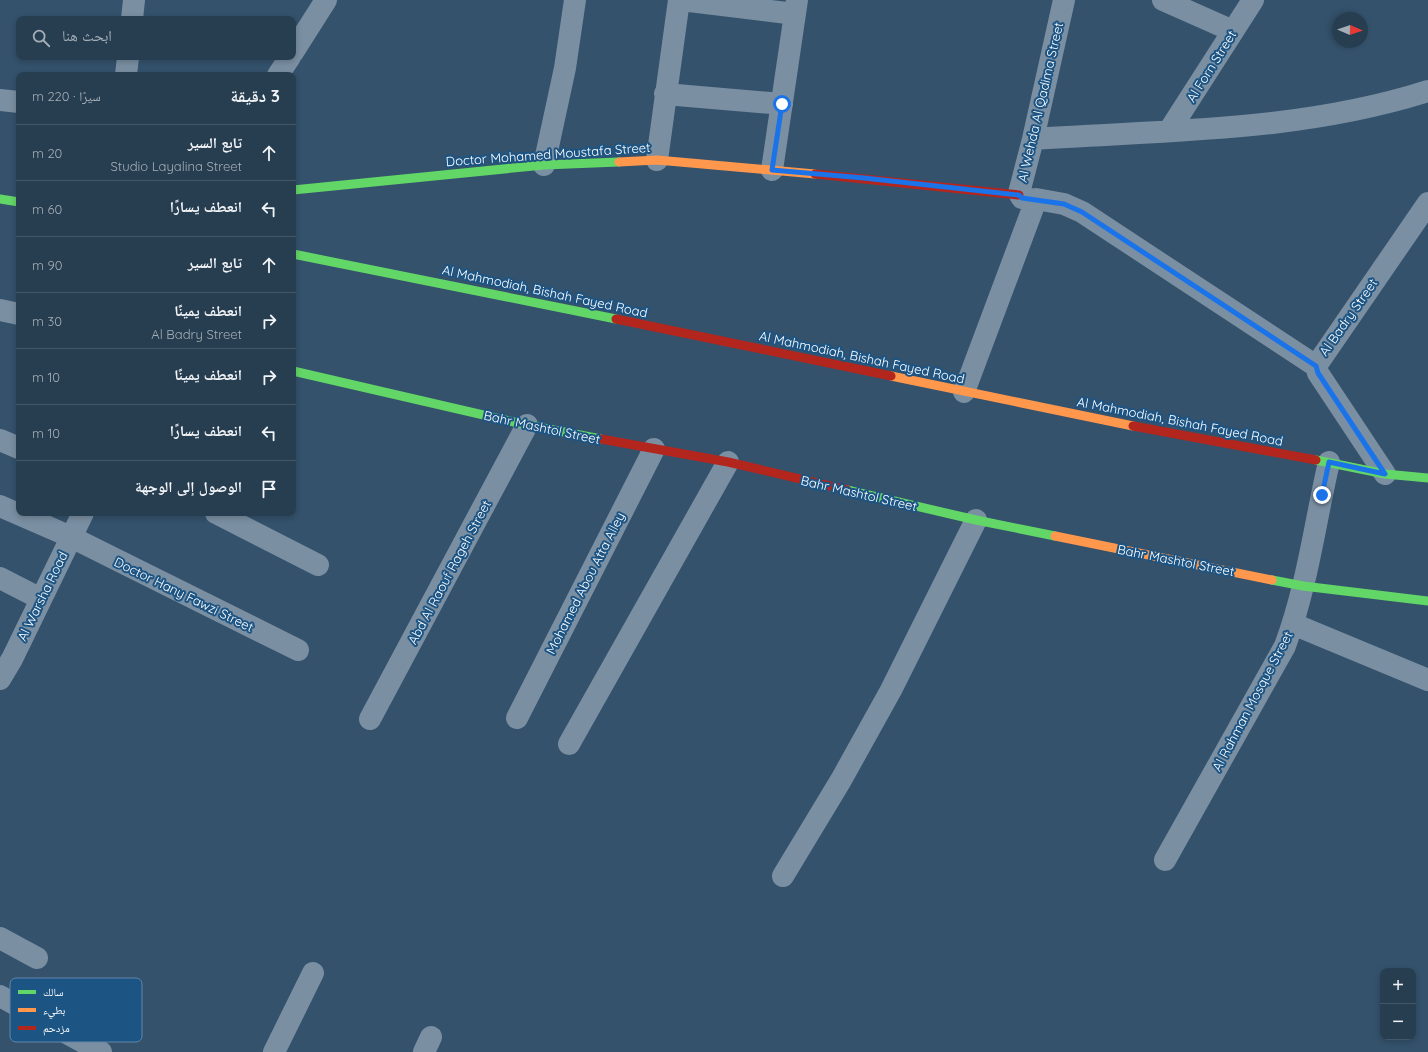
<!DOCTYPE html>
<html lang="ar">
<meta charset="utf-8">
<style>
body{margin:0;font-family:Quicksand,"Noto Naskh Arabic",sans-serif;background:#33495b;color:#f1f3f6;direction:rtl}
.controls{position:absolute;right:12px;bottom:12px;display:grid;overflow:hidden;border-radius:8px;box-shadow:0 2px 6px #0003}
.controls button{width:36px;height:36px;display:grid;place-items:center;padding:0;border:0;border-bottom:1px solid #435768;background:#273e51;color:#f1f3f6;font:20px sans-serif}
.compass{position:absolute;left:1332px;top:12px;width:36px;height:36px;border-radius:50%;background:#273e51;box-shadow:0 2px 6px #0003;rotate:92deg}
.stop{position:absolute;width:12px;height:12px;margin:-9px;border:3px solid #1a73e8;border-radius:50%;background:#fff}
.stop.end{background:#1a73e8;border-color:#fff;box-shadow:0 1px 4px #0008}
.list{margin:0;padding:0;list-style:none}
h2{display:flex;justify-content:space-between;align-items:center;height:52px;margin:0;padding:0 16px;font-size:17px}
h2 small{font-size:13px;font-weight:400;color:#a4aeb7}
.list li{display:grid;grid-template-columns:26px 1fr auto;gap:12px;align-items:center;box-sizing:border-box;height:56px;padding:0 16px;border-top:1px solid #435768}
.list b{display:block;font-size:15px;white-space:nowrap}
.list p{margin:0;font-size:13px;white-space:nowrap;color:#a4aeb7}
.list em{font-size:13px;font-style:normal;color:#a4aeb7}
.icon{flex:none;width:22px;height:22px;fill:none;stroke:currentColor;stroke-width:2;stroke-linecap:round;stroke-linejoin:round}
.map{position:relative;flex:none;width:1428px;height:1052px;overflow:hidden;direction:ltr}
.search{position:absolute;background:#273e51;box-shadow:0 2px 6px #0003;left:16px;top:16px;width:280px;height:44px;display:flex;align-items:center;gap:10px;box-sizing:border-box;padding:0 14px;border-radius:8px;color:#a4aeb7;font-size:15px}
.panel{position:absolute;background:#273e51;box-shadow:0 2px 6px #0003;left:16px;top:72px;width:280px;height:444px;border-radius:8px;direction:rtl}
.map>svg:first-child{display:block}
.lines{fill:none;stroke-linecap:round;stroke-linejoin:round}
.street{stroke:#7a8fa2;stroke-width:22}
.fast{stroke:#63d668;stroke-width:9}
.slow{stroke:#ff974d;stroke-width:9}
.jam{stroke:#b3261e;stroke-width:9}
.route{stroke:#1a73e8;stroke-width:5}
.labels{text-anchor:middle;stroke-width:4;stroke-linejoin:round;paint-order:stroke}
.street-label{font-size:13px;fill:#fff;stroke:#1c5484}
.key{fill:#1c5484;stroke:#6087a9;stroke-width:1}
.key-label{font-size:11px;fill:#fff}
</style>
<div class="map">
<svg width="1428" height="1052" viewBox="0 0 1428 1052">
<rect width="100%" height="100%" fill="#34526c"/>
<g class="lines">
<path class="street" d="M 681,0 L 795,14
M 1163,0 L 1233,31
M 132,19 L 134,0
M 293,52 L 326,0
M 126,75 L 128,57
M 278,75 L 290,57
M 665,94 L 782,104
M 0,100 L 19,102
M 1169,131 L 1253,0
M 1033,139 C 1167,130 1299,132 1428,91
M 657,160 L 679,0
M 544,165 L 565,68 L 575,0
M 772,170 L 797,0
M 1036,199 L 1064,204 L 1082,212 L 1316,366
M 0,310 L 19,314
M 964,392 L 1036,200 L 1022,198 L 1019,193 L 1033,139 L 1064,0
M 0,440 L 19,448
M 1385,474 L 1318,373 L 1316,366 L 1428,203
M 0,506 L 71,537 L 298,650
M 216,513 L 318,565
M 0,578 L 41,599
M 1293,624 L 1428,680
M 0,679 L 12,659 L 83,513
M 517,718 L 654,449
M 370,719 L 527,425
M 569,744 L 728,462
M 1165,860 L 1285,646 C 1307,587 1315,523 1329,462
M 783,876 L 841,780 L 891,690 L 976,520
M 0,938 L 37,958
M 0,996 L 101,1052
M 274,1052 L 313,973
M 424,1052 L 431,1037"/>
<path class="fast" d="M 293,190 L 544,165 L 619,162
M 0,199 L 19,202
M 293,254 L 616,319
M 293,371 L 527,425 L 601,439
M 1316,460 L 1385,474 L 1428,478
M 847,490 L 976,520 L 1055,536
M 1272,580 L 1303,586 L 1428,601"/>
<path class="slow" d="M 619,162 L 657,160 L 815,174
M 891,376 L 1133,426
M 1055,536 L 1272,580"/>
<path class="jam" d="M 815,174 L 1019,195
M 616,319 L 891,376
M 1133,426 L 1316,460
M 601,439 L 728,462 L 847,490"/>
</g>
<g class="lines">
<path class="route" d="M 782,104 L 772,170 L 864,178 L 1019,195 L 1022,198 L 1064,204 L 1082,212 L 1316,366 L 1318,373 L 1385,474 L 1329,462 L 1322,495"/>
</g>
<g class="labels">
<g class="street-label">
<text transform="translate(1211 66) rotate(-58)" y="5">Al Forn Street</text>
<text transform="translate(1040 102) rotate(-77)" y="5">Al Wehda Al Qadima Street</text>
<text transform="translate(548 154) rotate(-4)" y="5">Doctor Mohamed Moustafa Street</text>
<text transform="translate(545 291) rotate(12)" y="5">Al Mahmodiah, Bishah Fayed Road</text>
<text transform="translate(1348 317) rotate(-55)" y="5">Al Badry Street</text>
<text transform="translate(862 357) rotate(12)" y="5">Al Mahmodiah, Bishah Fayed Road</text>
<text transform="translate(1180 421) rotate(11)" y="5">Al Mahmodiah, Bishah Fayed Road</text>
<text transform="translate(542 427) rotate(12)" y="5">Bahr Mashtol Street</text>
<text transform="translate(859 493) rotate(13)" y="5">Bahr Mashtol Street</text>
<text transform="translate(1176 560) rotate(11)" y="5">Bahr Mashtol Street</text>
<text transform="translate(449 572) rotate(-62)" y="5">Abd Al Raouf Rageh Street</text>
<text transform="translate(585 583) rotate(-63)" y="5">Mohamed Abou Atta Alley</text>
<text transform="translate(184 594) rotate(26)" y="5">Doctor Hany Fawzi Street</text>
<text transform="translate(42 596) rotate(-64)" y="5">Al Warsha Road</text>
<text transform="translate(1252 701) rotate(-62)" y="5">Al Rahman Mosque Street</text>
</g>
</g>
<rect x="10" y="978" width="132" height="64" rx="6" class="key"/>
<rect x="18" y="990" width="18" height="4" fill="#63d668"/>
<rect x="18" y="1008" width="18" height="4" fill="#ff974d"/>
<rect x="18" y="1026" width="18" height="4" fill="#b3261e"/>
<g class="key-label">
<text x="43" y="996">سالك</text>
<text x="43" y="1014">بطيء</text>
<text x="43" y="1032">مزدحم</text>
</g>
</svg>
<div class="controls">
<button>+</button>
<button>−</button>
</div>
<svg class="compass" viewBox="-18 -18 36 36"><path d="M0-13l5 13h-10z" fill="#e53935"/><path d="M0 13l5-13h-10z" fill="#a4aeb7"/></svg>
<div class="stop" style="left:782px;top:104px"></div>
<div class="stop end" style="left:1322px;top:495px"></div>
<div class="search"><svg class="icon" aria-label="search" viewBox="0 0 24 24"><circle cx="10" cy="10" r="6"/><path d="M15 15l6 6"/></svg>ابحث هنا</div>
<section class="panel">
<h2>3 دقيقة<small>سيرًا · 220 m</small></h2>
<ul class="list">
<li><svg class="icon" aria-label="ahead" viewBox="0 0 24 24"><path d="M12 20V5M6 11l6-6 6 6"/></svg><div><b>تابع السير</b><p>Studio Layalina Street</p></div><em>20 m</em></li>
<li><svg class="icon" aria-label="left" viewBox="0 0 24 24"><path d="M17 20v-9H6M10 6l-5 5 5 5"/></svg><div><b>انعطف يسارًا</b></div><em>60 m</em></li>
<li><svg class="icon" aria-label="ahead" viewBox="0 0 24 24"><path d="M12 20V5M6 11l6-6 6 6"/></svg><div><b>تابع السير</b></div><em>90 m</em></li>
<li><svg class="icon" aria-label="right" viewBox="0 0 24 24"><path d="M7 20v-9h11M14 6l5 5-5 5"/></svg><div><b>انعطف يمينًا</b><p>Al Badry Street</p></div><em>30 m</em></li>
<li><svg class="icon" aria-label="right" viewBox="0 0 24 24"><path d="M7 20v-9h11M14 6l5 5-5 5"/></svg><div><b>انعطف يمينًا</b></div><em>10 m</em></li>
<li><svg class="icon" aria-label="left" viewBox="0 0 24 24"><path d="M17 20v-9H6M10 6l-5 5 5 5"/></svg><div><b>انعطف يسارًا</b></div><em>10 m</em></li>
<li><svg class="icon" aria-label="arrive" viewBox="0 0 24 24"><path d="M6 21V4h12l-3 4 3 4H6"/></svg><div><b>الوصول إلى الوجهة</b></div></li>
</ul>
</section>
</div>
